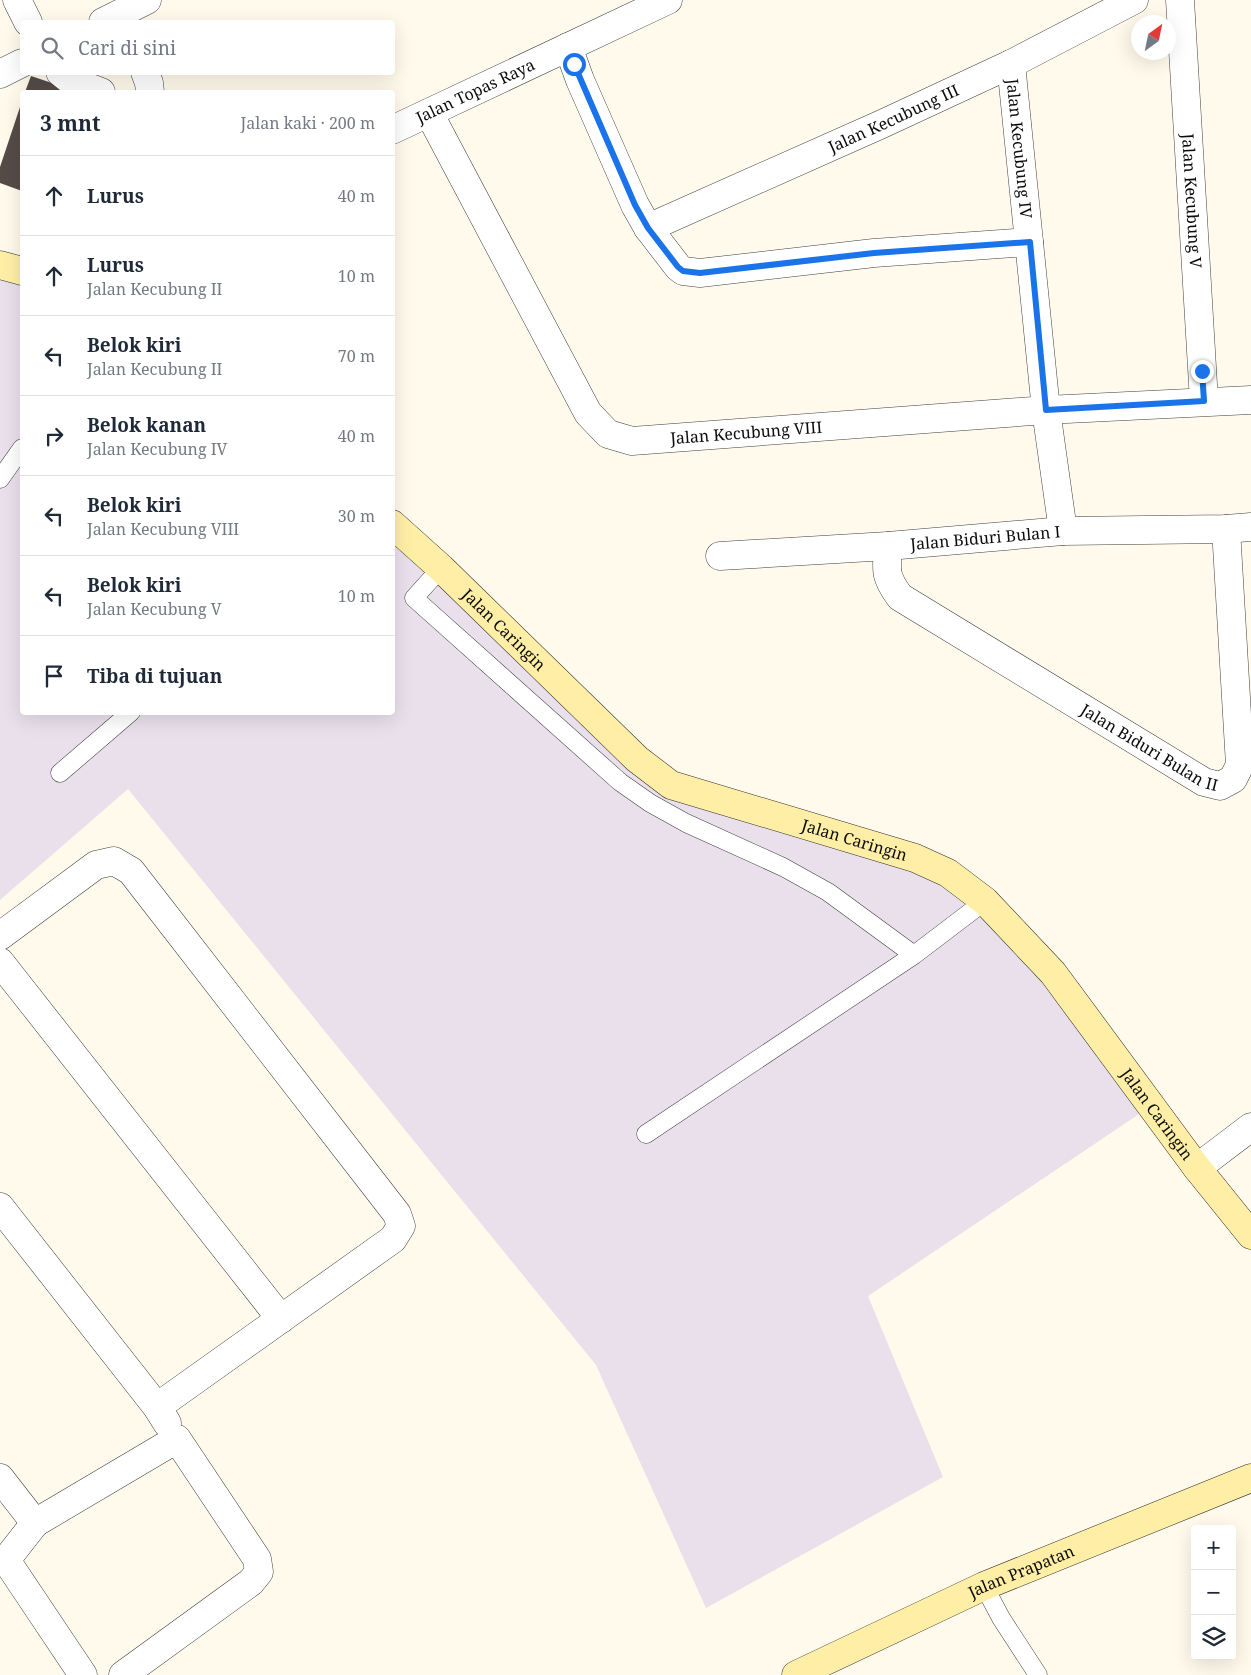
<!DOCTYPE html>
<html lang="id">
<meta charset="utf-8">
<style>
body{margin:0;font-family:"Noto Serif",serif;background:#f2f2f3;color:#1f2937}
.controls{position:absolute;right:15px;bottom:15px;display:grid;overflow:hidden;border-radius:5px;box-shadow:0 5px 20px #0002}
.controls button{width:45px;height:45px;display:grid;place-items:center;padding:0;border:0;border-bottom:1px solid #e0e1e3;background:#fff;color:#1f2937;font:25px sans-serif}
.compass{position:absolute;left:1131px;top:15px;width:45px;height:45px;border-radius:50%;background:#fff;box-shadow:0 5px 20px #0002;rotate:33deg}
.stop{position:absolute;width:15px;height:15px;margin:-11px;border:4px solid #1a73e8;border-radius:50%;background:#fff}
.stop.end{background:#1a73e8;border-color:#fff;box-shadow:0 1px 5px #0008}
.list{margin:0;padding:0;list-style:none}
h2{display:flex;justify-content:space-between;align-items:center;height:65px;margin:0;padding:0 20px;font-size:21px}
h2 small{font-size:16px;font-weight:400;color:#747a83}
.list li{display:grid;grid-template-columns:32px 1fr auto;gap:15px;align-items:center;box-sizing:border-box;height:80px;padding:0 20px;border-top:1px solid #e0e1e3}
.list b{display:block;font-size:19px;white-space:nowrap}
.list p{margin:0;font-size:16px;white-space:nowrap;color:#747a83}
.list em{font-size:16px;font-style:normal;color:#747a83}
.icon{flex:none;width:28px;height:28px;fill:none;stroke:currentColor;stroke-width:2;stroke-linecap:round;stroke-linejoin:round}
.map{position:relative;flex:none;width:1251px;height:1675px;overflow:hidden}
.search{position:absolute;background:#fff;box-shadow:0 5px 20px #0002;left:20px;top:20px;width:375px;height:55px;display:flex;align-items:center;gap:12px;box-sizing:border-box;padding:0 18px;border-radius:5px;color:#747a83;font-size:19px}
.panel{position:absolute;background:#fff;box-shadow:0 5px 20px #0002;left:20px;top:90px;width:375px;height:625px;border-radius:5px}
.map>svg:first-child{display:block}
.industrial{fill:#e9e0eb}
.building{fill:#554c48}
.lines{fill:none;stroke-linecap:round;stroke-linejoin:round}
.service-casing{stroke:#3f3f3f;stroke-width:19}
.minor-casing{stroke:#3f3f3f;stroke-width:29}
.secondary-casing{stroke:#2e2e2e;stroke-width:29}
.service{stroke:#fff;stroke-width:18}
.minor{stroke:#fff;stroke-width:28}
.secondary{stroke:#ffefa6;stroke-width:28}
.route{stroke:#1a73e8;stroke-width:6}
.labels{text-anchor:middle;stroke-width:5;stroke-linejoin:round;paint-order:stroke}
.street-label{font-size:16px;fill:#0c0c0c;stroke:#fff}
</style>
<div class="map">
<svg width="1251" height="1675" viewBox="0 0 1251 1675">
<rect width="100%" height="100%" fill="#fffaeb"/>
<path class="industrial" d="M 0,265 L 22,268 L 22,712 L 392,712 L 393,525 L 671,792 L 918,855 L 1036,938 L 1163,1098 L 868,1296 L 943,1477 L 706,1608 L 596,1365 L 128,789 L 0,900 Z"/>
<path class="building" d="M 31,76 L 79,92 L 25,92 Z
M 22,101 L 22,191 L 0,183 L 0,167 Z"/>
<g class="lines">
<g class="service-casing">
<path id="service" d="M 0,479 L 22,448
M 441,568 L 414,598 L 620,782 L 650,803 L 686,823 L 783,867 L 828,892 L 914,955 L 985,901
M 60,773 L 131,712
M 646,1134 L 914,955
M 984,1586 L 1001,1618 L 1038,1675"/>
</g>
<g class="minor-casing">
<g id="minor">
<path d="M 17,0 L 28,22"/>
<path id="s1" d="M 1180,0 L 1204,401"/>
<path d="M 103,22 L 147,0"/>
<path d="M 568,47 L 580,80 L 635,205 L 648,228 L 678,267 L 683,271 L 700,273 L 874,253 L 1029,242"/>
<path id="s2" d="M 1011,64 L 1046,410 L 1063,531"/>
<path d="M 60,72 L 70,80 L 101,92"/>
<path d="M 145,72 L 149,83 L 150,92"/>
<path d="M 0,74 L 22,63"/>
<path id="s3" d="M 429,113 L 588,413 L 608,434 L 632,441 L 1046,410 L 1251,400"/>
<path id="s4" d="M 392,130 L 668,0"/>
<path id="s5" d="M 648,228 L 882,124 L 1011,64 L 1134,0"/>
<path id="s6" d="M 888,546 C 886,571 885,577 900,597 L 1204,782 L 1220,786 L 1233,779 L 1240,765 L 1226,529"/>
<path id="s7" d="M 720,556 L 888,546 L 1063,531 L 1226,529 L 1251,527"/>
<path d="M 0,936 L 96,865 L 114,861 L 131,871 L 397,1214 L 401,1226 L 393,1239 L 157,1407"/>
<path d="M 0,962 L 281,1319"/>
<path d="M 1197,1168 L 1251,1127"/>
<path d="M 0,1207 L 157,1407 L 167,1423"/>
<path d="M 0,1478 L 35,1523 L 6,1560 L 83,1675"/>
<path d="M 35,1523 L 177,1439 L 257,1559 L 259,1572 L 251,1582 L 123,1675"/>
</g>
</g>
<g class="secondary-casing">
<g id="secondary">
<path d="M 0,265 L 22,271"/>
<path id="s8" d="M 392,524 L 441,568 L 637,759 L 671,785 L 915,858 L 948,873 L 985,901 L 1053,973 L 1197,1168 L 1251,1235"/>
<path id="s9" d="M 796,1675 L 984,1586 L 1251,1478"/>
</g>
</g>
<use href="#service" class="service"/>
<use href="#minor" class="minor"/>
<use href="#secondary" class="secondary"/>
</g>
<g class="lines">
<path class="route" d="M 574,64 L 635,205 L 648,228 L 678,267 L 683,271 L 700,273 L 874,253 L 1030,242 L 1046,410 L 1204,401 L 1202,371"/>
</g>
<g class="labels">
<g class="street-label">
<text dy="6" stroke="none"><textPath href="#s4" startOffset="92">Jalan Topas Raya</textPath></text>
<text dy="6" stroke="none"><textPath href="#s5" startOffset="269">Jalan Kecubung III</textPath></text>
<text dy="6" stroke="none"><textPath href="#s2" startOffset="85">Jalan Kecubung IV</textPath></text>
<text dy="6" stroke="none"><textPath href="#s1" startOffset="201">Jalan Kecubung V</textPath></text>
<text dy="6" stroke="none"><textPath href="#s3" startOffset="508">Jalan Kecubung VIII</textPath></text>
<text dy="6" stroke="none"><textPath href="#s7" startOffset="266">Jalan Biduri Bulan I</textPath></text>
<text dy="6" stroke="none"><textPath href="#s8" startOffset="154">Jalan Caringin</textPath></text>
<text dy="6" stroke="none"><textPath href="#s6" startOffset="346">Jalan Biduri Bulan II</textPath></text>
<text dy="6" stroke="none"><textPath href="#s8" startOffset="574">Jalan Caringin</textPath></text>
<text dy="6" stroke="none"><textPath href="#s8" startOffset="994">Jalan Caringin</textPath></text>
<text dy="6" stroke="none"><textPath href="#s9" startOffset="248">Jalan Prapatan</textPath></text>
</g>
</g>
</svg>
<div class="controls">
<button>+</button>
<button>−</button>
<button><svg class="icon" aria-label="layers" viewBox="0 0 24 24"><path d="M12 4l9 5-9 5-9-5zM3 14l9 5 9-5"/></svg></button>
</div>
<svg class="compass" viewBox="-18 -18 36 36"><path d="M0-13l5 13h-10z" fill="#e53935"/><path d="M0 13l5-13h-10z" fill="#747a83"/></svg>
<div class="stop" style="left:574px;top:64px"></div>
<div class="stop end" style="left:1202px;top:371px"></div>
<div class="search"><svg class="icon" aria-label="search" viewBox="0 0 24 24"><circle cx="10" cy="10" r="6"/><path d="M15 15l6 6"/></svg>Cari di sini</div>
<section class="panel">
<h2>3 mnt<small>Jalan kaki · 200 m</small></h2>
<ul class="list">
<li><svg class="icon" aria-label="ahead" viewBox="0 0 24 24"><path d="M12 20V5M6 11l6-6 6 6"/></svg><div><b>Lurus</b></div><em>40 m</em></li>
<li><svg class="icon" aria-label="ahead" viewBox="0 0 24 24"><path d="M12 20V5M6 11l6-6 6 6"/></svg><div><b>Lurus</b><p>Jalan Kecubung II</p></div><em>10 m</em></li>
<li><svg class="icon" aria-label="left" viewBox="0 0 24 24"><path d="M17 20v-9H6M10 6l-5 5 5 5"/></svg><div><b>Belok kiri</b><p>Jalan Kecubung II</p></div><em>70 m</em></li>
<li><svg class="icon" aria-label="right" viewBox="0 0 24 24"><path d="M7 20v-9h11M14 6l5 5-5 5"/></svg><div><b>Belok kanan</b><p>Jalan Kecubung IV</p></div><em>40 m</em></li>
<li><svg class="icon" aria-label="left" viewBox="0 0 24 24"><path d="M17 20v-9H6M10 6l-5 5 5 5"/></svg><div><b>Belok kiri</b><p>Jalan Kecubung VIII</p></div><em>30 m</em></li>
<li><svg class="icon" aria-label="left" viewBox="0 0 24 24"><path d="M17 20v-9H6M10 6l-5 5 5 5"/></svg><div><b>Belok kiri</b><p>Jalan Kecubung V</p></div><em>10 m</em></li>
<li><svg class="icon" aria-label="arrive" viewBox="0 0 24 24"><path d="M6 21V4h12l-3 4 3 4H6"/></svg><div><b>Tiba di tujuan</b></div></li>
</ul>
</section>
</div>
